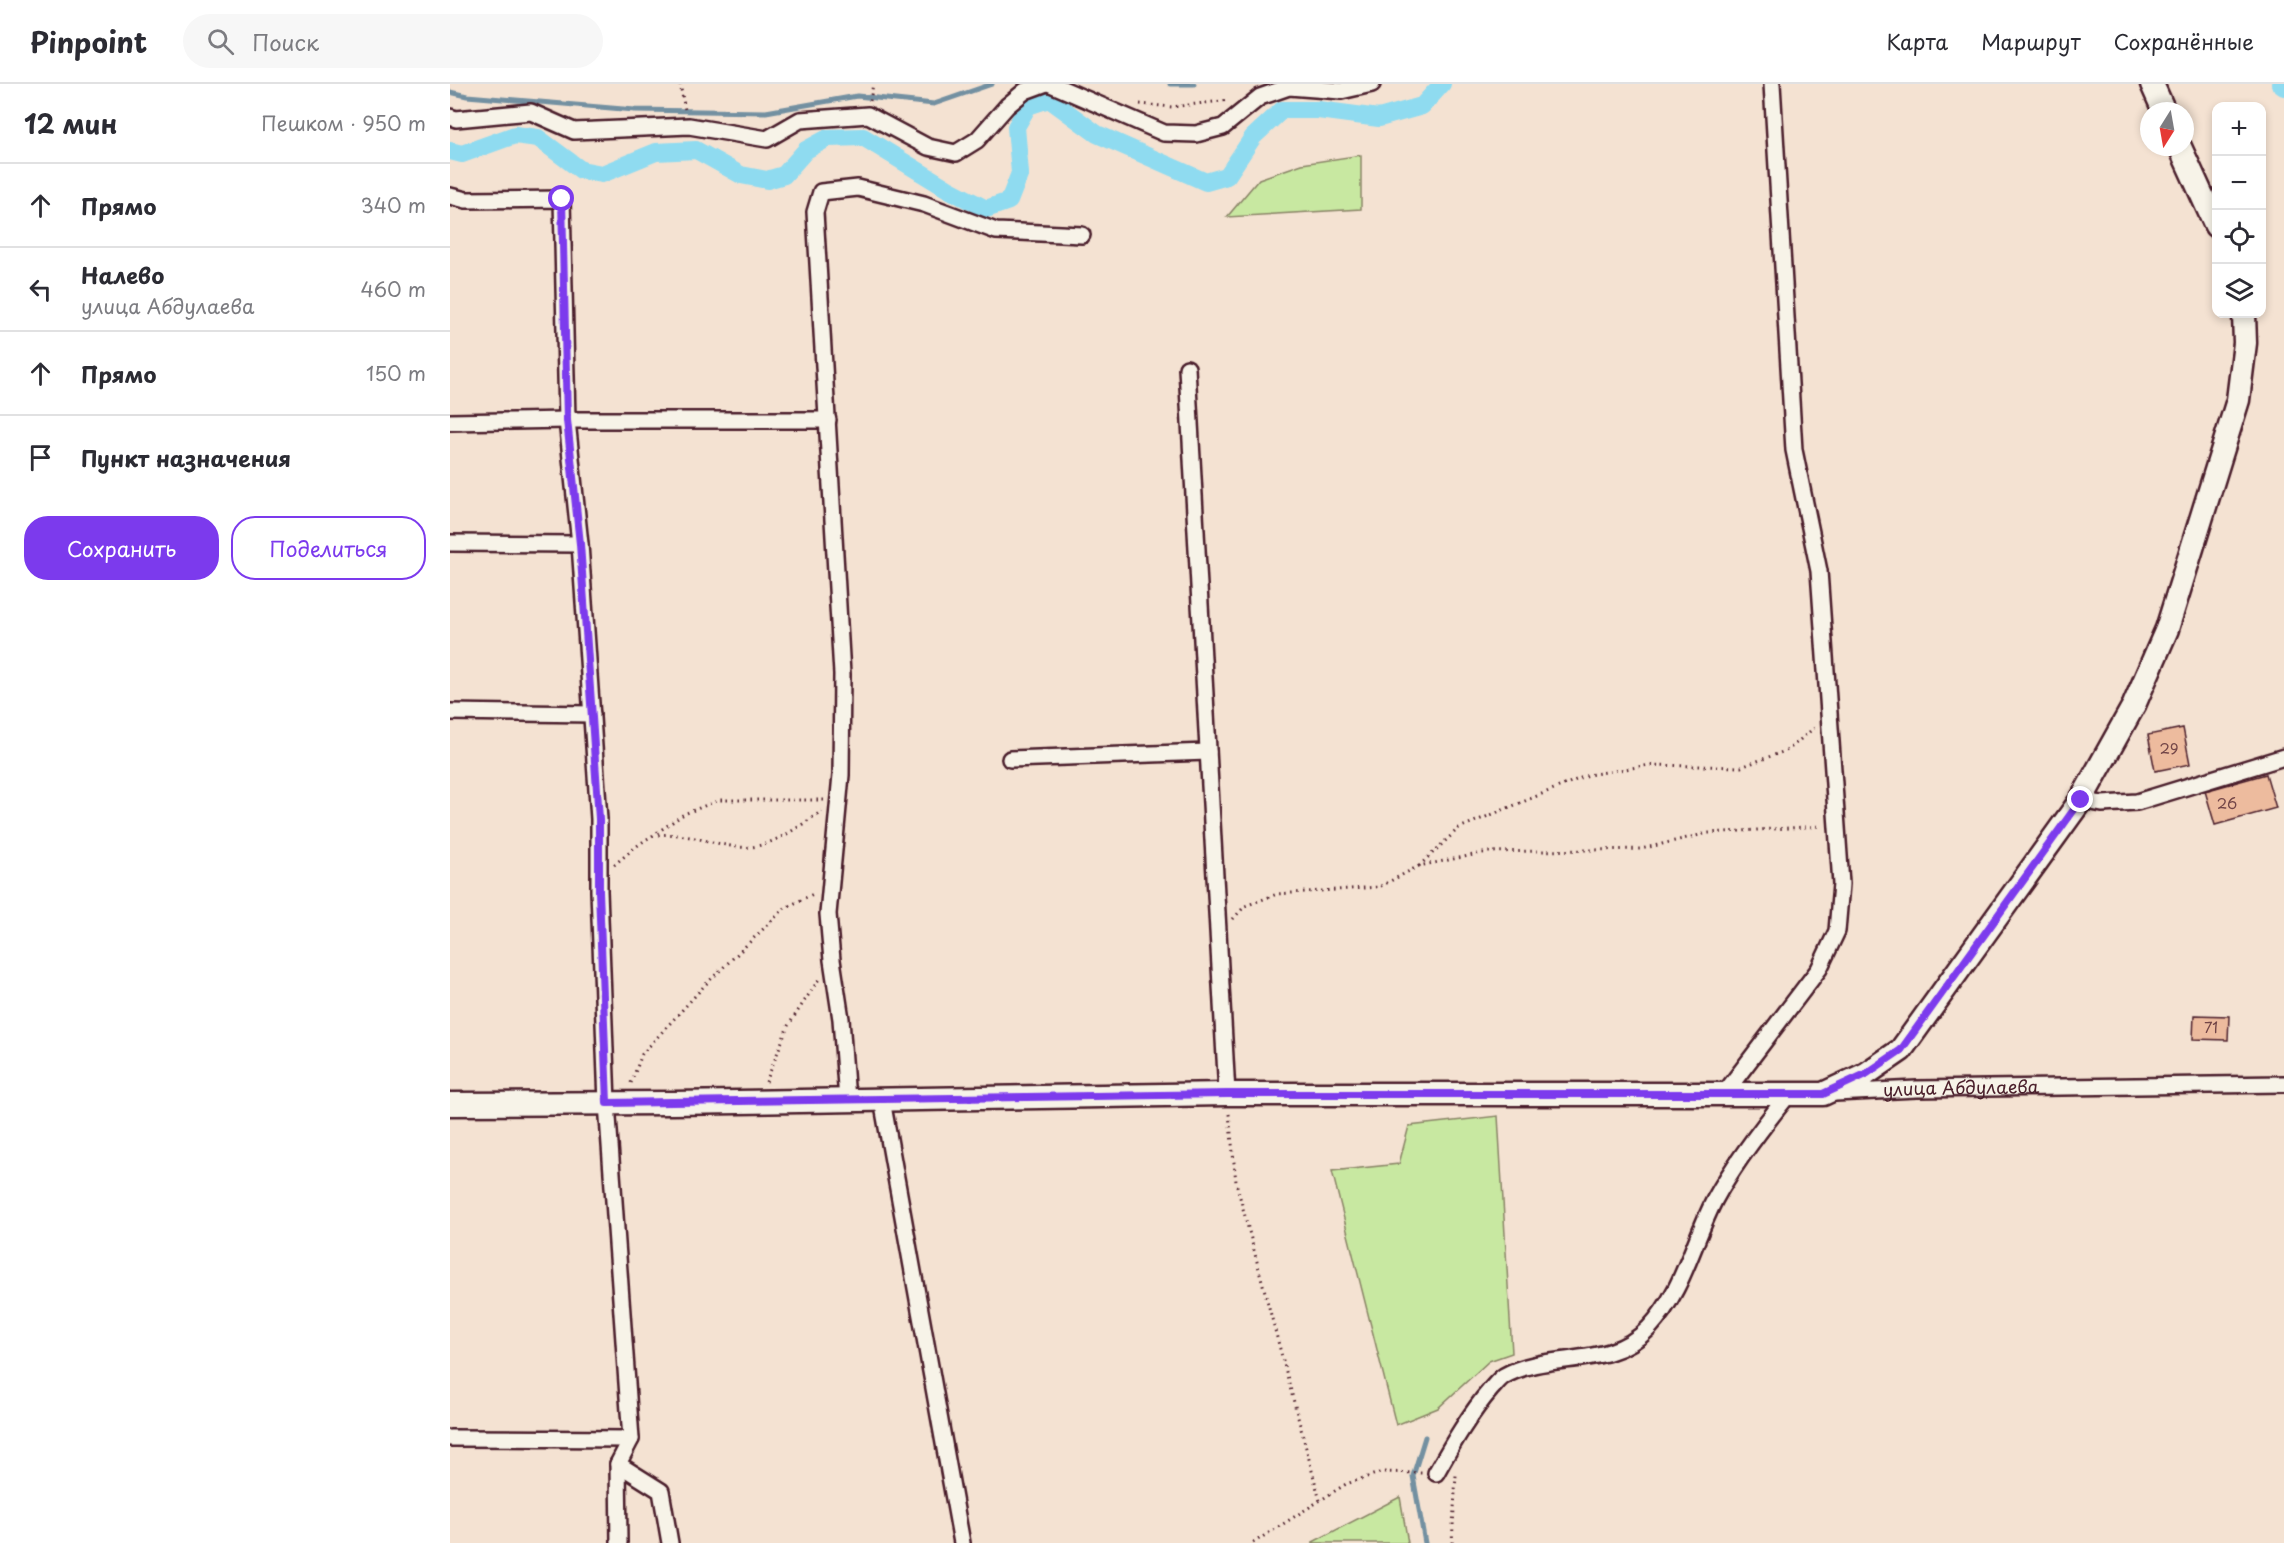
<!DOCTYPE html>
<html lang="ru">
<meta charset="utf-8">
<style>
body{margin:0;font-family:"Playpen Sans",sans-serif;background:#f7f7f7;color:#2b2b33}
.controls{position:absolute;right:18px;top:18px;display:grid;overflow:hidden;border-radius:12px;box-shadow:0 3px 9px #0003}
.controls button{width:54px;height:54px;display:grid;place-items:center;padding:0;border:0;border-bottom:2px solid #e1e1e2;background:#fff;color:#2b2b33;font:30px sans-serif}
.compass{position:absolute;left:1690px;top:18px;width:54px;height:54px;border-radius:50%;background:#fff;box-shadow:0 3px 9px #0003;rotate:191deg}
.stop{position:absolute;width:18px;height:18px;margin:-14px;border:4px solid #7c3aed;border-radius:50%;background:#fff}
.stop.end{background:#7c3aed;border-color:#fff;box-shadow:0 2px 6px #0008}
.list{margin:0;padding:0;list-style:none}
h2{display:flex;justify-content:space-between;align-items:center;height:78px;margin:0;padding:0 24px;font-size:26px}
h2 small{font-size:20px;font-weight:400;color:#7c7c81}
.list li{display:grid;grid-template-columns:39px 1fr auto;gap:18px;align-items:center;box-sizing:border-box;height:84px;padding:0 24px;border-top:2px solid #e1e1e2}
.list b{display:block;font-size:22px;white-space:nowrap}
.list p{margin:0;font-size:20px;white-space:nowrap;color:#7c7c81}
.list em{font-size:20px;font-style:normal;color:#7c7c81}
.actions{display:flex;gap:12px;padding:18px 24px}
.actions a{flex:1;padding:14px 0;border:2px solid #7c3aed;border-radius:24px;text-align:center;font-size:21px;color:#7c3aed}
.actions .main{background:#7c3aed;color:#fff}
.icon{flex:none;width:33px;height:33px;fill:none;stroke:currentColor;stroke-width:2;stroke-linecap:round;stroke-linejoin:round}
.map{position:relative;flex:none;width:1834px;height:1459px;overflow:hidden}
header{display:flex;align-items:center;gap:36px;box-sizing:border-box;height:84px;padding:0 30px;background:#fff;border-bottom:2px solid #e1e1e2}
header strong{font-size:28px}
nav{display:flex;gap:33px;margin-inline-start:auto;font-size:21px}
.search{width:420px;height:54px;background:#f7f7f7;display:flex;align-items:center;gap:15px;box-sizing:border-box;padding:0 21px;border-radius:33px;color:#7c7c81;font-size:22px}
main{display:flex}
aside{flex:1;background:#fff}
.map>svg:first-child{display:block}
.green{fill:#c8e8a1;stroke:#898466;stroke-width:1.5}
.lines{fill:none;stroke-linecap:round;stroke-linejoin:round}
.stream{stroke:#7390a1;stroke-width:5}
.canal{stroke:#8fdbf0;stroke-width:18}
.building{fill:#edbb9e;stroke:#4a1f2b;stroke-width:1.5}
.minor-casing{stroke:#4a1f2b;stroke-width:20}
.secondary-casing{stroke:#4a1f2b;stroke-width:27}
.path{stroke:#4a1f2b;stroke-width:3;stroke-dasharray:1.5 4.5;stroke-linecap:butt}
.minor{stroke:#f7f3e8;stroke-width:15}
.secondary{stroke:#f7f3e8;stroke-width:22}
.route{stroke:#7c3aed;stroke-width:8}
.labels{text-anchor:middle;stroke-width:4.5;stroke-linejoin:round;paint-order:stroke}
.number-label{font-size:15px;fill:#734648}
.street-label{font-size:18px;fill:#4a1f2b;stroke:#f7f3e8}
</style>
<header>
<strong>Pinpoint</strong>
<div class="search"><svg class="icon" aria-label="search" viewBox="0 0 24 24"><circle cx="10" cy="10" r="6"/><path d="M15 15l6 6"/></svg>Поиск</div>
<nav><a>Карта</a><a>Маршрут</a><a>Сохранённые</a></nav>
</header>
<main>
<aside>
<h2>12 мин<small>Пешком · 950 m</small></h2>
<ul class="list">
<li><svg class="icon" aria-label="ahead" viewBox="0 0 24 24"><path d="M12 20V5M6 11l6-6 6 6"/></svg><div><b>Прямо</b></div><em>340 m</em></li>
<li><svg class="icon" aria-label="left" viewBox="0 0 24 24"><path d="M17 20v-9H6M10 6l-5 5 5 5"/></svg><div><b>Налево</b><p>улица Абдулаева</p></div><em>460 m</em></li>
<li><svg class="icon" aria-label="ahead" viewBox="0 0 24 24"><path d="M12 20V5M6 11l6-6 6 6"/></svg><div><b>Прямо</b></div><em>150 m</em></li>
<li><svg class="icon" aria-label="arrive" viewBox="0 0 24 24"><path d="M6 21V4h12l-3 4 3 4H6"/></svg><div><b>Пункт назначения</b></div></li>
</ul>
<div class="actions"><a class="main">Сохранить</a><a>Поделиться</a></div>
</aside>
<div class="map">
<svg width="1834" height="1459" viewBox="0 0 1834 1459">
<rect width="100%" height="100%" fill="#f4e2d2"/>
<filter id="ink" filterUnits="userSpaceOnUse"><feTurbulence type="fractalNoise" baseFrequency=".0167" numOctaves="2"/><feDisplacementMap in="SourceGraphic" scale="12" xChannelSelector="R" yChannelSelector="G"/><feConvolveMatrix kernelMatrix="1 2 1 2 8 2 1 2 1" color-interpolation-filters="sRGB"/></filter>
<g filter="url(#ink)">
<path class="green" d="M 911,71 L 911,125 L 777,133 L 809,95 L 852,80 Z
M 1048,1032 L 1062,1269 L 1039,1277 L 988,1324 L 946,1341 L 882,1087 L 949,1080 L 959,1042 Z
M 950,1413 L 958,1459 L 861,1459 Z"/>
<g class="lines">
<path class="stream" d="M 720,0 L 744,0
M 0,8 L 17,12 L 185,26 L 316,28 L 407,12 L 484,20 L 542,0
M 975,1353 L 963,1392 L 975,1459"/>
<path class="canal" d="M 1830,0 L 1834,3
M 0,67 L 12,70 L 65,51 L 88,54 L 131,86 L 152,90 L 206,68 L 246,66 L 291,91 L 317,96 L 334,91 L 356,66 L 378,54 L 413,53 L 498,105 L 536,125 L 559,117 L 570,89 L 566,43 L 578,22 L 599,15 L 647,50 L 756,98 L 777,92 L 803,53 L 832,26 L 868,26 L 929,34 L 972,22 L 992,0"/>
</g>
<path class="building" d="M 1733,644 L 1740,680 L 1705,687 L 1698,651 Z
M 1816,690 L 1826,724 L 1765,741 L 1755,707 Z
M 1744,931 L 1779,932 L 1778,956 L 1743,955 Z"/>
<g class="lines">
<g class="minor-casing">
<g id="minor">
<path d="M 601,0 L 714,49 L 746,50 L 773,43 L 810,13 L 839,3 L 891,7 L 922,0"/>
<path d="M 0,33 L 6,35 L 81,28 L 124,47 L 239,42 L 317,55 L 350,36 L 418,31 L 478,63 L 506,69 L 527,56 L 557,22 L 575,7 L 594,0"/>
<path d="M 0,112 L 16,116 L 112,115 L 117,336 L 130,460 L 149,735 L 149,807 L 157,1019 L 181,1355 L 168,1380 L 169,1459"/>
<path d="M 737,284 L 777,1010"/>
<path d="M 0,338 L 117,336 L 378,336"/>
<path d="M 0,459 L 130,460"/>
<path d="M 0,628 L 142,630"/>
<path d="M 560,675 L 758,668"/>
<path d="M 1631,716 L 1652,720 L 1687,718 L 1834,673"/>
<path id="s1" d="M 1385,1009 L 1467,1005 L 1834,1000"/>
<path d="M 1274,1010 L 1369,885 L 1387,847 L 1391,800 L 1369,487 L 1344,366 L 1322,0"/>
<path d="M 397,1016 L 391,935 L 382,876 L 378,830 L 391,691 L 392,590 L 365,128 L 371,108 L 408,104 L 474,120 L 546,147 L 632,151"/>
<path d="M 432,1016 L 512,1459"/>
<path d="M 0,1354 L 181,1355"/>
<path d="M 168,1380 L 211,1407 L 220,1459"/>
<path d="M 986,1389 C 1003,1359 1019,1331 1041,1305 C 1045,1301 1049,1295 1054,1292 C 1100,1266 1158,1287 1199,1244 C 1233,1208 1243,1157 1265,1115 C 1285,1078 1313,1042 1339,1010"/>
</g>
</g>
<g class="secondary-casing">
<path id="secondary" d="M 1702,0 L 1714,27
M 1730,63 L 1766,142
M 0,1020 L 223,1019 L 777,1010 L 1373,1010 L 1416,990 L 1451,966 L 1631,716 L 1684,621 L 1717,545 L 1788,316 L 1795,259 L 1794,230"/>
</g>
<path class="path" d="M 230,0 L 235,26
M 420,17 L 423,0
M 690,20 L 722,23 L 779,16
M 202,752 L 234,730 L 269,716 L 374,716
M 164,781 C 175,772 186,762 197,755 C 224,740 273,767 302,763 C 328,759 351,741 372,727
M 969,782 L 1009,744 L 1138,691 L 1200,681 L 1291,683 L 1338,666 L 1364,644
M 783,835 L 795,822 L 827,810 L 929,803 L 969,782 L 1038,768 L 1191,765 L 1258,749 L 1372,742
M 316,998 L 338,942 L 369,895
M 181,999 L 192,970 L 255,901 L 335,824 L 363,810
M 779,1030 L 786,1098 L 870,1417
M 803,1459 L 896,1400 L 932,1388 L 972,1389
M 1002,1459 L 1006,1391"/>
<use href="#minor" class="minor"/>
<use href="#secondary" class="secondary"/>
</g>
</g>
<g class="lines" filter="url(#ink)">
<path class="route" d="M 112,115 L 117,336 L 130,460 L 149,735 L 149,807 L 157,1019 L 777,1010 L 1373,1010 L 1416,990 L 1451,966 L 1631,716"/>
</g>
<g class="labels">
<g class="number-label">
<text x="1719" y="670">29</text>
<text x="1777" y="725">26</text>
<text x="1761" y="949">71</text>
</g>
<g class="street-label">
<text dy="6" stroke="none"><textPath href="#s1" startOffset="126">улица Абдулаева</textPath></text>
</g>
</g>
</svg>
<div class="controls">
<button>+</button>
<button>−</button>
<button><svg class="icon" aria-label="locate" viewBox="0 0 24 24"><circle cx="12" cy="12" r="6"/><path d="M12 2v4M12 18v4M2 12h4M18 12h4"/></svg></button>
<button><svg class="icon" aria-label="layers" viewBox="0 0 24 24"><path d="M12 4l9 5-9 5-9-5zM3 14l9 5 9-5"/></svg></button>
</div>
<svg class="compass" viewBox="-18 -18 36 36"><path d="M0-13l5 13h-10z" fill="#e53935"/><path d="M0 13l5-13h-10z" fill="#7c7c81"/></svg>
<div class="stop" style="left:112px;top:115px"></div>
<div class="stop end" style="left:1631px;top:716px"></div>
</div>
</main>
